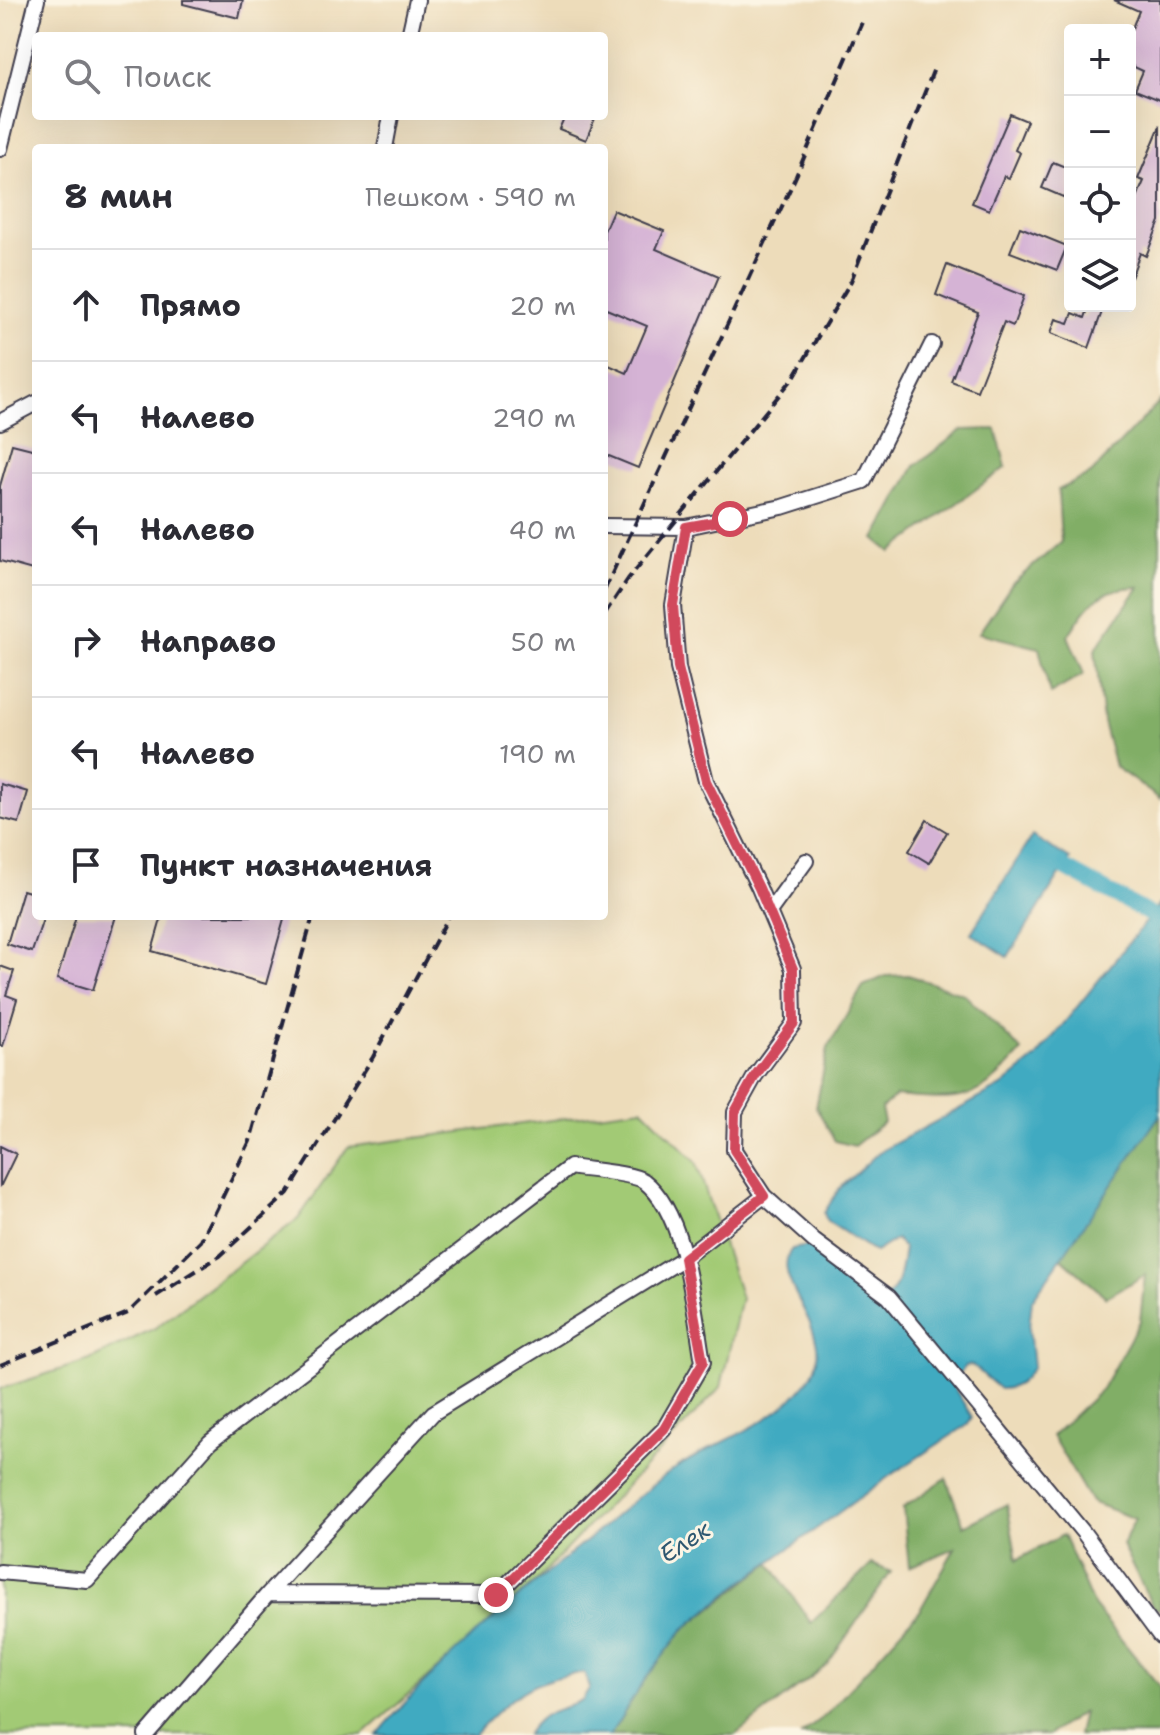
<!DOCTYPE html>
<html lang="ru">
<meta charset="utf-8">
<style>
body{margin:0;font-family:"Shantell Sans",sans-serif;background:#f2f2f3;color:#2b2b33}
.controls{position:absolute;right:24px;top:24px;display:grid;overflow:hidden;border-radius:8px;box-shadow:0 8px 32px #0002}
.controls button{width:72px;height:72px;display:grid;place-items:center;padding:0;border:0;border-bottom:2px solid #e1e1e2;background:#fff;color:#2b2b33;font:40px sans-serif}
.stop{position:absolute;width:24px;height:24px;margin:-18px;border:6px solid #d1495b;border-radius:50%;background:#fff}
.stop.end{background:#d1495b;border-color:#fff;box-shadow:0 2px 8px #0008}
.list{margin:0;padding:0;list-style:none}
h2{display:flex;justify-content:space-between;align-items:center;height:104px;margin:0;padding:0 32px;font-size:34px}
h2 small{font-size:26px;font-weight:400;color:#7c7c81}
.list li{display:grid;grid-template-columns:52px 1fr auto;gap:24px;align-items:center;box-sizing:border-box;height:112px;padding:0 32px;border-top:2px solid #e1e1e2}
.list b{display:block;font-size:30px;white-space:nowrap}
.list em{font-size:26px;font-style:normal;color:#7c7c81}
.icon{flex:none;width:44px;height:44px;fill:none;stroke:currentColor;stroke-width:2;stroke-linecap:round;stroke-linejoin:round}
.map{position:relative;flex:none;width:1160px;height:1735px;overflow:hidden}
.search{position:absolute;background:#fff;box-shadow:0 8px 32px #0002;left:32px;top:32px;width:576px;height:88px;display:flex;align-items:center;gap:20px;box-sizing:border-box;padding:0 28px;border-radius:8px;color:#7c7c81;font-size:30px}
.panel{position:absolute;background:#fff;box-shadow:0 8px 32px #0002;left:32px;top:144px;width:576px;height:776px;border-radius:8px}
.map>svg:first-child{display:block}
.green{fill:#a2ca75;stroke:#627658;stroke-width:2}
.forest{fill:#81ae66;stroke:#526850;stroke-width:2}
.water{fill:#41aac1;stroke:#32667e;stroke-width:2}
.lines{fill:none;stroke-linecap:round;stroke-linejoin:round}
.canal{stroke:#41aac1;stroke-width:16}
.building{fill:#d5b3d5}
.minor-casing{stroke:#403e4e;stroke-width:18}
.minor{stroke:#fff;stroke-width:14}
.rail{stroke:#22223b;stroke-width:4;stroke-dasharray:12 6;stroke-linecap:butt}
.route{stroke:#d1495b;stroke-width:10}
.labels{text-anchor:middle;stroke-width:6;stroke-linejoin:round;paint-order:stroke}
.water-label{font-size:24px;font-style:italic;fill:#2e5871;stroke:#fcf5e5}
</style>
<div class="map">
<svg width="1160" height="1735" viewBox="0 0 1160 1735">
<rect width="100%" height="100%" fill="#fcf5e5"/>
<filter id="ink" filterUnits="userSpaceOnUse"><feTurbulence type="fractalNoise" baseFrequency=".0125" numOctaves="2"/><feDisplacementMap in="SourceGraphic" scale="16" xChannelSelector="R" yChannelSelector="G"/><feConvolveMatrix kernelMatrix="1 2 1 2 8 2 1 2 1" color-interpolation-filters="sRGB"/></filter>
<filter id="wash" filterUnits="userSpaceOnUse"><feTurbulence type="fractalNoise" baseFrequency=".006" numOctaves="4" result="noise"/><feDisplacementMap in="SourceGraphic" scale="32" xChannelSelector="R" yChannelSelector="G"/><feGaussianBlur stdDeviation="1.8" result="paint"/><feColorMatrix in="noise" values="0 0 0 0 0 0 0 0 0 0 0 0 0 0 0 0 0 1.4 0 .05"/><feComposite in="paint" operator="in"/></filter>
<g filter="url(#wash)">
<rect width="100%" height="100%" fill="#eddcba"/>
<path class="green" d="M 642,1108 L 696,1162 L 741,1298 L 721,1387 L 534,1583 L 363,1735 L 0,1735 L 0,1389 L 90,1360 L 155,1328 L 298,1219 L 348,1147 Z"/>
<path class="forest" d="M 1160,401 L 1160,799 L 1115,767 L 1103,722 L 1095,650 L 1139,587 C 1098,588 1089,603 1068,636 L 1084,674 L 1050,694 L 1039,648 L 979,633 L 1012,584 L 1061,542 L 1058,490 L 1091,474 Z
M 996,429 L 1006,467 L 891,552 L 875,539 L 915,466 L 962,430 Z
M 908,975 L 964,994 L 1022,1051 C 977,1103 962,1102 896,1096 L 881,1109 L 884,1122 L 854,1146 L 835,1141 L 816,1107 L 828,1048 L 863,986 L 886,976 Z
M 1160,1115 L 1160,1610 L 1153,1607 L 1122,1545 L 1135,1519 L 1091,1502 L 1052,1436 L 1102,1389 L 1140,1321 L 1145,1275 L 1106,1297 L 1059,1256 Z
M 946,1478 L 964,1526 L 1007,1504 L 1017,1560 L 1063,1535 L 1093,1605 L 1160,1687 L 1160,1735 L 1078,1735 L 1083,1712 L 1048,1735 L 801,1735 L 827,1714 L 920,1610 L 955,1548 L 909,1567 L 903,1508 Z
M 770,1563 L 811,1623 L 872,1564 L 891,1572 L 826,1666 L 735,1735 L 610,1735 L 644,1681 L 683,1630 Z"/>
<path class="water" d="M 1032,836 L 1070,859 L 1008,957 L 971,933 Z
M 1160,904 L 1160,1115 L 1032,1300 L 1029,1328 L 1033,1367 C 1023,1381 1018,1388 1000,1389 L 972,1365 L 965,1366 L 952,1384 L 972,1417 L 967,1425 L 891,1475 L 737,1586 L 683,1630 L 644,1681 L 610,1735 L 526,1735 C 544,1707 558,1713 582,1700 L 590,1687 L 584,1673 C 532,1678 509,1697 474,1735 L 377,1735 C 438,1661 512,1602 586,1541 C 616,1517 644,1489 676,1468 C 721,1439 773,1426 807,1382 C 845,1334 765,1281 792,1249 L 808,1246 L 872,1299 C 900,1303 900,1269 904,1249 L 896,1239 L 875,1252 L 827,1221 L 824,1213 L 839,1189 L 879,1152 L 1002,1086 L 1036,1058 Z"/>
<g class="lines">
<path class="canal" d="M 1047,864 L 1050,860 L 1160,920"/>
</g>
<g id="blocks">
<path class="building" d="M 183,0 L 243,0 L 239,18 L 183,4 Z
M 1114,0 L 1160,0 L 1160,100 L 1135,90 L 1143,71 L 1130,65 L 1130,33 L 1139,11 Z
M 1010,114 L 1027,121 L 1015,150 L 1020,153 L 1009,178 L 1004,176 L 989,210 L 972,203 Z
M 565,116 L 596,116 L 586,140 L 559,129 Z
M 1160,126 L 1160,221 L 1146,256 L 1140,253 L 1131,278 L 1130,214 L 1144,181 L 1138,179 Z
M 1053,162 L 1070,169 L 1070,200 L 1042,188 Z
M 613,210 L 664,231 L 656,249 L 719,276 L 638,468 L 604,454 L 604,363 L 627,373 L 647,326 L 604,308 L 604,231 Z
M 1020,227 L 1067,246 L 1057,270 L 1010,252 Z
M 947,265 L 1024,296 L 1013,326 L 1004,322 L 977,391 L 951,381 L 978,312 L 936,295 Z
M 1089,306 L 1104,306 L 1089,348 L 1051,333 L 1056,319 L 1069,323 L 1073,313 L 1085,318 Z
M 12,444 L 36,450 L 36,571 L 0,561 L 0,486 Z
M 0,784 L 28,792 L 19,823 L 0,818 Z
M 927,820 L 947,832 L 929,863 L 909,851 Z
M 23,890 L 36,894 L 36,916 L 44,916 L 32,952 L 7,944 Z
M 76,916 L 116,916 L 93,990 L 57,979 Z
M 162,916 L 285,916 L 266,984 L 152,951 Z
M 0,966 L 14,971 L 6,995 L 17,999 L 3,1046 L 0,1046 Z
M 0,1146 L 16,1154 L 0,1187 Z"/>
</g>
</g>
<g filter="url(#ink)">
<use href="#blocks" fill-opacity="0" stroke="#403e4e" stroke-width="2"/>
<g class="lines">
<g class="minor-casing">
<path id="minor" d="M 409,36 L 417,0
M 385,148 L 391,116
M 0,149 L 37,0
M 0,422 L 36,403
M 604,526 L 686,527 L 782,507 L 864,481 L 932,344
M 686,527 L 673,605 L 678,668 L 706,781 L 759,888 L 793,969 L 794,1023 L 755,1076 L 735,1112 L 734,1150 L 764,1196 L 814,1241 L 889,1297 L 1083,1532 L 1160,1636
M 769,912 L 806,861
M 0,1572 L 87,1580 L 210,1442 L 570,1167 C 586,1170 633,1173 644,1181 C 687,1214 694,1311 703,1362 L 664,1429 L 496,1595 L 268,1594
M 146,1735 L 268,1594 L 433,1413 L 684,1258 L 764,1196"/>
</g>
<use href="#minor" class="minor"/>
<path class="rail" d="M 604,591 L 796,176 L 863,20
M 604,615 L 628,579 L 794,377 L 851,281 L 935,66
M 156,1296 L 220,1256 L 288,1193 L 373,1057 L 449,916
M 0,1365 L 128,1313 L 201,1241 L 250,1141 L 313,916"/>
</g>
</g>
<g class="lines" filter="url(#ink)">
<path class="route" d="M 496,1595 L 664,1429 L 703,1362 L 684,1258 L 764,1196 L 734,1150 L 735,1112 L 755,1076 L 794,1023 L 793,969 L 759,888 L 706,781 L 678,668 L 673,605 L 686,527 L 730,519"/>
</g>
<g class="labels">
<g class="water-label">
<text transform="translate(685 1542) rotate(-33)" y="8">Елек</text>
</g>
</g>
</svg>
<div class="controls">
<button>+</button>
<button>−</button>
<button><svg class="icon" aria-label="locate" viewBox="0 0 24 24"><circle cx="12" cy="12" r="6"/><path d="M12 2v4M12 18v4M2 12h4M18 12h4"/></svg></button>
<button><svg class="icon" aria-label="layers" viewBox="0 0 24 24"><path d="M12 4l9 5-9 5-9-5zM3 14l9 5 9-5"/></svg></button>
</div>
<div class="stop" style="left:730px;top:519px"></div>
<div class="stop end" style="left:496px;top:1595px"></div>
<div class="search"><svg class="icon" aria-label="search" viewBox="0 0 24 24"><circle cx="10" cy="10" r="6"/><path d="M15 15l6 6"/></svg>Поиск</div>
<section class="panel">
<h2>8 мин<small>Пешком · 590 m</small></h2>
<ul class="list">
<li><svg class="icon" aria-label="ahead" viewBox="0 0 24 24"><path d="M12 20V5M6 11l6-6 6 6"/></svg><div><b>Прямо</b></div><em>20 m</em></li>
<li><svg class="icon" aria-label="left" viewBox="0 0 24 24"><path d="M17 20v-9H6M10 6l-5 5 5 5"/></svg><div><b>Налево</b></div><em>290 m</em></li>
<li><svg class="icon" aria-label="left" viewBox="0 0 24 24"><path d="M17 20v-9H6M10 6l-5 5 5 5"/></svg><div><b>Налево</b></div><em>40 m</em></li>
<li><svg class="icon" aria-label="right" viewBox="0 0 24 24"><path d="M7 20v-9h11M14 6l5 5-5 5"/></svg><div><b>Направо</b></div><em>50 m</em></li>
<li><svg class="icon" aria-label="left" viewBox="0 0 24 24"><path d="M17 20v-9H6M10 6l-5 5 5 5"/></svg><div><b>Налево</b></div><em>190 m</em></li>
<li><svg class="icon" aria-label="arrive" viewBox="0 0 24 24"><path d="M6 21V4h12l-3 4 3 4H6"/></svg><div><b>Пункт назначения</b></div></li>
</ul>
</section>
</div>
